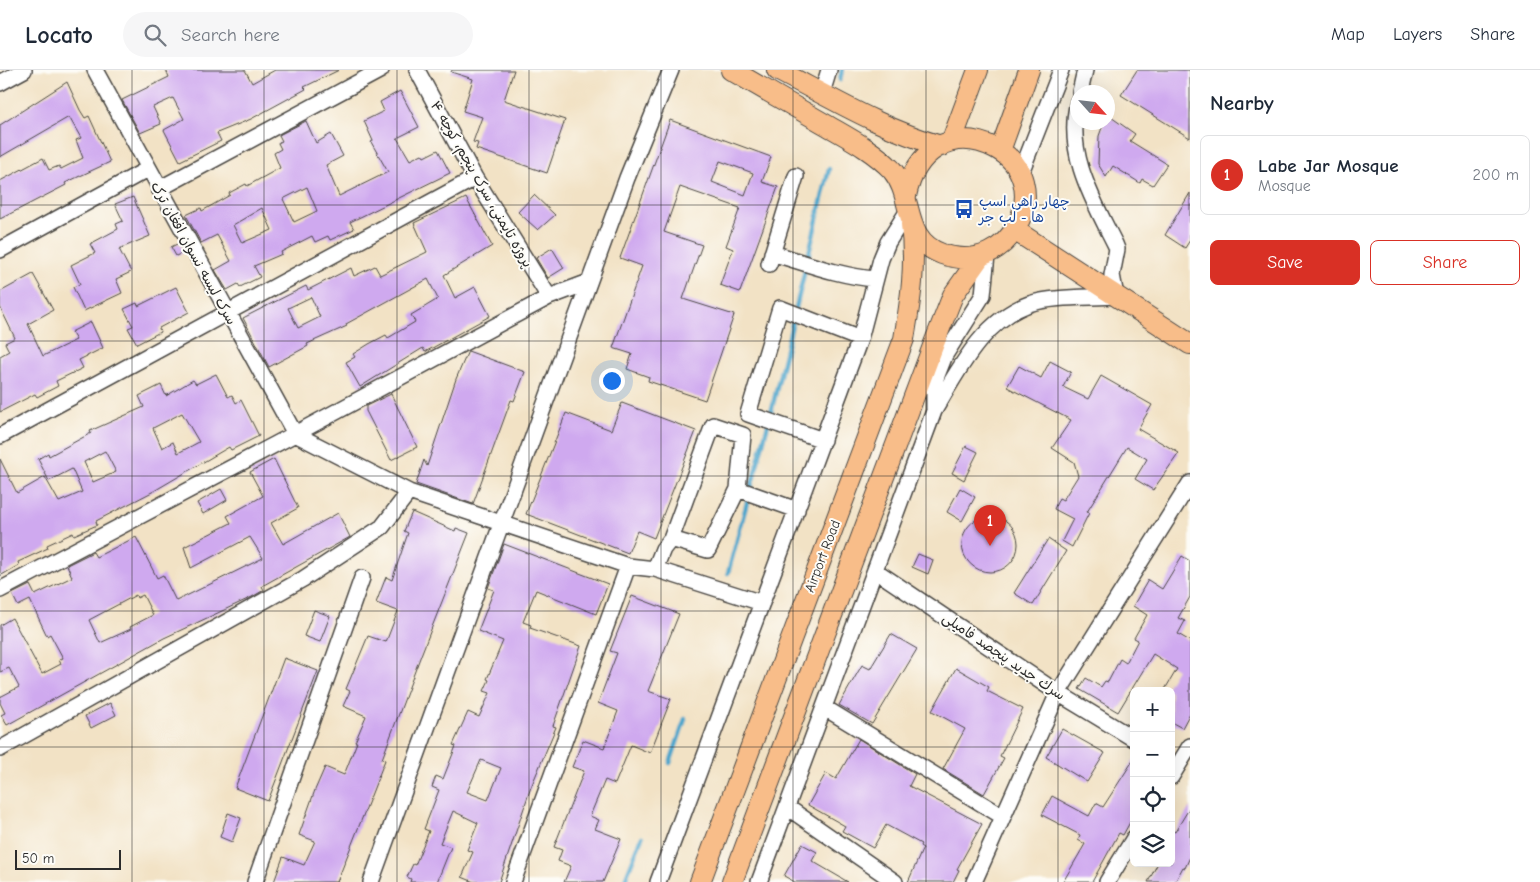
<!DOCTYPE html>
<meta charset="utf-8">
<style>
body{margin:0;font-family:"Comic Neue","Playpen Sans Arabic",sans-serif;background:#f6f6f7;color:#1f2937}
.controls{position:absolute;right:15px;bottom:15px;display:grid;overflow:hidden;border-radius:8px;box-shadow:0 5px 20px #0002}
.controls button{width:45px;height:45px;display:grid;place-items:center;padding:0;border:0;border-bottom:1px solid #e0e1e3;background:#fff;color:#1f2937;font:25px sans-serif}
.compass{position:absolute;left:1070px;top:15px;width:45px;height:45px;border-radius:50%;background:#fff;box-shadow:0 5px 20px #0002;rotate:117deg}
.scale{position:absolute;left:15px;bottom:12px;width:106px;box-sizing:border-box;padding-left:5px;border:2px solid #2b2b2b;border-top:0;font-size:14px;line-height:18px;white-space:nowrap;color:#2b2b2b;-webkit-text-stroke:4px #fdfcf7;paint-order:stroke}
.you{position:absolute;left:611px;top:310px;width:18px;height:18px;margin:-12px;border:4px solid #fff;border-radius:50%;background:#1a73e8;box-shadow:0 0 0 8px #1a73e833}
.badge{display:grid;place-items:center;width:32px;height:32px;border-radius:50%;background:#d93025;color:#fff;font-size:16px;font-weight:700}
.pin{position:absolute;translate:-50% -41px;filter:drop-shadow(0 1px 2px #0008)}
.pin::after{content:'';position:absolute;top:26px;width:18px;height:15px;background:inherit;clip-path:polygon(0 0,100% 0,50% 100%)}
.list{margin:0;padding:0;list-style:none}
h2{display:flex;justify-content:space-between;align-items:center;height:65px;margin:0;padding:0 20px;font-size:21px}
h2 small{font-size:16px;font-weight:400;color:#747a83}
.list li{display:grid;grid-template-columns:32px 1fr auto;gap:15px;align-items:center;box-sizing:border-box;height:80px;margin:0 10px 10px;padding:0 10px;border:1px solid #e0e1e3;border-radius:8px}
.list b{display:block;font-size:19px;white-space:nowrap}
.list p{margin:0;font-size:16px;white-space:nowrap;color:#747a83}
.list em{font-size:16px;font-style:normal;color:#747a83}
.actions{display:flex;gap:10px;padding:15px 20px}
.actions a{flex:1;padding:11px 0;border:1px solid #d93025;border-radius:8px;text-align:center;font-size:18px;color:#d93025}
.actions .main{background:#d93025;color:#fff}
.icon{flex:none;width:28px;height:28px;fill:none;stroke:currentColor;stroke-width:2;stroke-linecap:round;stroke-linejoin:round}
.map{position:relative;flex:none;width:1190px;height:812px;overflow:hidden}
header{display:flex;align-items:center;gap:30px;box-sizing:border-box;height:70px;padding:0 25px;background:#fff;border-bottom:1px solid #e0e1e3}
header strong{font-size:24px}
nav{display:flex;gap:28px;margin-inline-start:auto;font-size:18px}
.search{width:350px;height:45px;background:#f6f6f7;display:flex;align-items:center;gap:12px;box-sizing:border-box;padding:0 18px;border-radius:28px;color:#747a83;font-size:19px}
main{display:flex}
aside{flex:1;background:#fff}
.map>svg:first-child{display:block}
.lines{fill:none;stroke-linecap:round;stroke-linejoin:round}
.stream{stroke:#4fa6cc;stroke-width:4.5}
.building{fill:#cfa9ef;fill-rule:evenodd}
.minor-casing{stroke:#494642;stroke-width:18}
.major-casing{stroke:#494642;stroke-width:22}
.minor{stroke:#fff;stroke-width:15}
.major{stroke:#f8bd89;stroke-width:20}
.grid{fill:none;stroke:#2b2b2b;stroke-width:1;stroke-opacity:0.55}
.labels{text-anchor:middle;stroke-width:4;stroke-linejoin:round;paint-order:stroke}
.street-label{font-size:14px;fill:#2b2b2b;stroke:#fdfcf7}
.transit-label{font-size:14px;fill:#164399;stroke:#fdfcf7;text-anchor:start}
</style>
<header>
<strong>Locato</strong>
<div class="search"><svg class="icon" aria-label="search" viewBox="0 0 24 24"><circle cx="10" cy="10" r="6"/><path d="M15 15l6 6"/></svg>Search here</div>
<nav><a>Map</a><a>Layers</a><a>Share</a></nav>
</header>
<main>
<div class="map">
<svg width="1190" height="812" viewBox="0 0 1190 812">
<rect width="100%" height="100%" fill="#fdfcf7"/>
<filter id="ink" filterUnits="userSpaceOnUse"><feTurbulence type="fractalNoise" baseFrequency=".02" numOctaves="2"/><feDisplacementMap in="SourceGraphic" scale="10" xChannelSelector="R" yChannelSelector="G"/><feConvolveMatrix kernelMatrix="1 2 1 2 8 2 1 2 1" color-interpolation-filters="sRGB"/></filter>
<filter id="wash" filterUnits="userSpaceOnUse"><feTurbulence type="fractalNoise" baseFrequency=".0096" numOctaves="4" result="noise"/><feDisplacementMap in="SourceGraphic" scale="20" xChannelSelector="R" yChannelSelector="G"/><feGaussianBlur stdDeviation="1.12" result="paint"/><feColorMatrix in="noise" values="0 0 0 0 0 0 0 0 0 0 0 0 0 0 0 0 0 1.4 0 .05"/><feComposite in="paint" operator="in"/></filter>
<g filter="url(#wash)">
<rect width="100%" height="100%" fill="#f2e2c5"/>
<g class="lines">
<path class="stream" d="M 840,10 L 842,0
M 728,503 L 770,347 L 829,99
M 670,693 L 685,649
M 624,812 L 642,767"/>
</g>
<g id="blocks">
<path class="building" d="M 166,0 L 245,0 L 252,13 L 275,0 L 339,0 L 304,17 L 306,19 L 251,49 L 217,63 L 221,71 L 180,91 L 164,60 L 184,49 L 173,28 L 153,37 L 161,54 L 140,63 L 122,30 L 169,7 Z
M 452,0 L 514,0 L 504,30 L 565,50 L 547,103 L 476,79 L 478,73 L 473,72 L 482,47 L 463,41 L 473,9 L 451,2 Z
M 1137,0 L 1190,0 L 1190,68 L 1121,25 Z
M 67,12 L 80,40 L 85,48 L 89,46 L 110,92 L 65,113 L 66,115 L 0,149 L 0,111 L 43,88 L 49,100 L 59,96 L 61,99 L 83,88 L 76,70 L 81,68 L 69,47 L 0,87 L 0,55 Z
M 400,21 L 419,57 L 397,68 L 410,90 L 422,84 L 424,87 L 438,80 L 450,103 L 350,152 L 354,159 L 330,170 L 328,166 L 315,172 L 312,166 L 281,182 L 282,184 L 254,196 L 260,207 L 240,217 L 238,214 L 227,220 L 215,200 L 231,191 L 217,165 L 201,173 L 186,145 L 201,138 L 202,141 L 230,125 L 229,123 L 246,114 L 247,116 L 280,98 L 274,83 L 281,79 L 278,73 L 282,71 L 279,65 L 306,51 L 316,73 L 331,64 L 343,86 L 326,95 L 339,126 L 388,102 L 371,72 L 373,71 L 364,51 L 384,41 L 380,32 ZM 307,117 L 317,141 L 294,152 L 283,129 ZM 262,138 L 272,160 L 242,173 L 233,155 Z
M 1108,45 L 1135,64 L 1130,71 L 1167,94 L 1153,115 L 1142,109 L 1140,113 L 1113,96 L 1106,107 L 1098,94 L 1099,66 L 1104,52 L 1108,52 Z
M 670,50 L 771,87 L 762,112 L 778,117 L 740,222 L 720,215 L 733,179 L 726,176 L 740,138 L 680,117 L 664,162 L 702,175 L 683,229 L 734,245 L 705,330 L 648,311 L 649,307 L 627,299 L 632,284 L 613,278 L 642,196 L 620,188 ZM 720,91 L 753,103 L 745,125 L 712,112 Z
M 1190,123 L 1190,170 L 1185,178 L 1165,165 Z
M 534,125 L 555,145 L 538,160 L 518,142 Z
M 133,127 L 150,166 L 119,179 L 131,202 L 116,209 L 122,223 L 84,241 L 73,217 L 80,214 L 71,195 L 95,183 L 90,174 L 118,159 L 116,154 L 123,151 L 115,134 Z
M 466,128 L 492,176 L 444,205 L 455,228 L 475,217 L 490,246 L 425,282 L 423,278 L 360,317 L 346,292 L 355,287 L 353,284 L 369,274 L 386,265 L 388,268 L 415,252 L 411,245 L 438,229 L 428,209 L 346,254 L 347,256 L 307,274 L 308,276 L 269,297 L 243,248 L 306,216 L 308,220 L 351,198 L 354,206 L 375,196 L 380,205 L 427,182 L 414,153 ZM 311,227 L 320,247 L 298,258 L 288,238 Z
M 179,173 L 184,182 L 176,186 L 171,177 Z
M 552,178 L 564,198 L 548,208 L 536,188 Z
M 33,204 L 53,240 L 28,254 L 43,286 L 76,270 L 71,262 L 91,252 L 103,278 L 79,290 L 83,298 L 56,311 L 58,316 L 37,327 L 35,324 L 0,342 L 0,286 L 9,281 L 5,273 L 15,268 L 0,237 L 0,222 Z
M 176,217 L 189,242 L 159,258 L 160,262 L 137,274 L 128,258 L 133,256 L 124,239 L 137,233 L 138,236 Z
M 468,281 L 525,302 L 514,331 L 511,330 L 473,434 L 416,414 L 424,390 L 427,396 L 456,309 Z
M 1050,291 L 1071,302 L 1063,317 L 1088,329 L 1101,306 L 1152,335 L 1138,359 L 1179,383 L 1153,420 L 1135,409 L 1147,389 L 1127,377 L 1087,442 L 1089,443 L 1072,477 L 1062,471 L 1073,449 L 1054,439 L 1059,428 L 1063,430 L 1078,406 L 1074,392 L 1052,378 L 1071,350 L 1007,317 L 1019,296 L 1041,308 Z
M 216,304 L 228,327 L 232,325 L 236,333 L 241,330 L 259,366 L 231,380 L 229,377 L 154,421 L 96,451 L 97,455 L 74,465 L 73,463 L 47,475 L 48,478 L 18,492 L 19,495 L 0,506 L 0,389 L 17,423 L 45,407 L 59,432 L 82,422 L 72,399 L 49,411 L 38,389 L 48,383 L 49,386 L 91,363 L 90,361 L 144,337 L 139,326 L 161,315 L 166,326 L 193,310 L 196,314 ZM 182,343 L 199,372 L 178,383 L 173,372 L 162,378 L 153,358 ZM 105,381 L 116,402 L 93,412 L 84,392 Z
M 391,324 L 417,377 L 391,390 L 366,341 L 366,336 Z
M 622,333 L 696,361 L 654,468 L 637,461 L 628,483 L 526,444 L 566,343 L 611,360 Z
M 966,376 L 978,382 L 964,410 L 952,403 Z
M 274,389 L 298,438 L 271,453 L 283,474 L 338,443 L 350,467 L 262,516 L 264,520 L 252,527 L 164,568 L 7,655 L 1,645 L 5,643 L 0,633 L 0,627 L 19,617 L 9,598 L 0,602 L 0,555 L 12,548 L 42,604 L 61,594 L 59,590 L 63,588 L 50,564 L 47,566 L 30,530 L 18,536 L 12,524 L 30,515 L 35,525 L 72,507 L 67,495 L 93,482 L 96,487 L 136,467 L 157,508 L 163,505 L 176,531 L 263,488 L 250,467 L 191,498 L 184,477 L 231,453 L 227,446 L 263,426 L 250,402 ZM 136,525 L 137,528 L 143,525 L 153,545 L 130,557 L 131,559 L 100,573 L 89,550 Z
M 960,418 L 975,427 L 962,451 L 947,442 Z
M 221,419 L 227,430 L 203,444 L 197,433 Z
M 412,442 L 455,461 L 456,458 L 469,463 L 421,585 L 382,689 L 385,690 L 337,812 L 274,812 L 283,787 L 304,795 L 315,771 L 299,765 L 315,720 L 325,697 L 344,705 L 357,672 L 355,672 L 366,646 L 343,636 L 350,621 L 346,619 L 368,566 L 386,572 L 398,541 L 376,533 L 386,507 L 392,510 L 408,463 L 404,461 Z
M962 474a28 28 0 1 1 56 0a28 28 0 1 1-56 0Z
M 1048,469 L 1066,481 L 1033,535 L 1014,523 Z
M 504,474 L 608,514 L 596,544 L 536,520 L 523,552 L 531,555 L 530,558 L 581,576 L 553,656 L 556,657 L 531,717 L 499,812 L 474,812 L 462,807 L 473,782 L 467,780 L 478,753 L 453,741 L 440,773 L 451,777 L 437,812 L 410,812 L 411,809 L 407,807 L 413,794 L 415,795 L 429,761 L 424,759 L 439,720 L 432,717 L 436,706 L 443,709 L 456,676 L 453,675 L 468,642 L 479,647 L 490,623 L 484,621 L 489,610 L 487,609 L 503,571 L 478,561 L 494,520 L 488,518 ZM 481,690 L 501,698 L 488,730 L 467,722 Z
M 918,484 L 933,490 L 928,504 L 912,497 Z
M 1182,486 L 1190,491 L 1190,527 L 1178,548 L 1185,551 L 1178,564 L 1190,571 L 1190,643 L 1182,658 L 1171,652 L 1171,621 L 1164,621 L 1177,599 L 1153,584 L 1118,642 L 1079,619 L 1086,608 L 1101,617 L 1105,611 L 1108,612 L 1120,589 L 1126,593 L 1138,570 L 1134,568 L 1147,545 L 1133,536 L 1148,510 L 1162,519 Z
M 632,526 L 679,544 L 648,621 L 671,629 L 650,683 L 631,675 L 615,714 L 605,710 L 590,746 L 599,750 L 595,759 L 621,769 L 603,812 L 564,812 L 571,796 L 558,791 L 562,780 L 554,777 L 584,701 L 572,697 L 583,670 L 604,678 L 618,641 L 598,633 L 617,583 L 610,581 Z
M 314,540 L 330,546 L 320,572 L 304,566 Z
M 891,564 L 917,579 L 872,654 L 839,635 L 862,595 L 870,599 Z
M 284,588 L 318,601 L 268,731 L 235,718 Z
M 956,598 L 989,617 L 987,621 L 1023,639 L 1000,686 L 1004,688 L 984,724 L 943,699 L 965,659 L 932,641 Z
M 110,633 L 116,645 L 91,658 L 85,646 Z
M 1062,659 L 1105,683 L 1087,712 L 1046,687 Z
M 859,669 L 915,704 L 909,716 L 982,754 L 957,799 L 959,800 L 953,812 L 908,812 L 923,778 L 920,776 L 921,774 L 886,755 L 873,778 L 842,761 L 845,756 L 808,735 L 826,703 L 836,709 Z
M 1134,689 L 1134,745 L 1123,765 L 1119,763 L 1092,812 L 1063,812 L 1085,774 L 1078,770 L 1080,765 L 1042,745 L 1052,726 L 1089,746 L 1096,733 L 1103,737 Z
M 1190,737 L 1190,787 L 1185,798 L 1183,797 L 1175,812 L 1148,812 L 1158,793 L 1171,793 L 1171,760 L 1175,762 Z
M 228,743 L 241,748 L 232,772 L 220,767 Z
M 802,774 L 817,782 L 812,791 L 848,812 L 795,812 L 784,806 Z"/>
</g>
</g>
<g filter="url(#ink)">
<use href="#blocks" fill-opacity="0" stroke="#494642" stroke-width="1"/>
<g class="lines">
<g class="minor-casing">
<path id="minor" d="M 95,0 L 295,364 L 409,422 L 628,496 L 655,499 L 762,533
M 417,0 L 475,108 L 549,227
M 0,13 L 24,0
M 1080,22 L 1085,0
M 822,23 L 829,0
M 1020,105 L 1061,0
M 159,119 L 381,0
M 0,180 L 148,99
M 772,183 C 806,193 839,206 875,209
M 769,194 L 796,106
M 934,339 L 934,313 L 945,285 L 983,225 L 987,185
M 713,355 L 743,365 L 738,419 L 708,480 L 671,469 Z
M 0,366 L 475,108
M 823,370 L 748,344 L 780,238 L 860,269
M 738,419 L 797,440
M 655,499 L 663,479 L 671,469
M 876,501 L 1058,623 L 1134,669
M 0,520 L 295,364 L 549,227 L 589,212
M 825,638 L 1002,746
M 0,679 L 303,509 L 382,457 L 409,422
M 1171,707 L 1190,676
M 787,737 L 895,812
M 255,812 L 362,508
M 371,812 L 627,108 L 671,0
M 513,812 L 628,496
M 658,812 L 860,269 L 881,189 L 888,172 L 907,142
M 759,812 L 934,341 C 958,301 982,251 1029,234 C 1053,226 1090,228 1116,226 L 1112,205 L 1117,179 L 1115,174 C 1093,130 1065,83 1078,32
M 974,812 L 1058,623 L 1190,413
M 1107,812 L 1134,768"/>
</g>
<g class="major-casing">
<path id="major" d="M 731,0 C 762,18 793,36 823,53 C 847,67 873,80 892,100 C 915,127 901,169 942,184 C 1012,209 1058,111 995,78 C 952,56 915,81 906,126
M 777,0 C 831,28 882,59 941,76
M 952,70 L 978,0
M 1000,81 L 1029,0
M 1016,161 L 1190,274
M 700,812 L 904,269 C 911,228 916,196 911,154
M 732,812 L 933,276 L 953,225 L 980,187"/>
</g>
<use href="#minor" class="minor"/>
<use href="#major" class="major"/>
</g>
</g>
<path class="grid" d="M 132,0 L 132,812M 264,0 L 264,812M 397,0 L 397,812M 529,0 L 529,812M 661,0 L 661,812M 793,0 L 793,812M 926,0 L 926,812M 1058,0 L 1058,812M 0,135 L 1190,135M 0,271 L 1190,271M 0,406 L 1190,406M 0,541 L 1190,541M 0,677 L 1134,677M 1171,677 L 1190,677"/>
<defs>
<g id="bus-bare" transform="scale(1.5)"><path d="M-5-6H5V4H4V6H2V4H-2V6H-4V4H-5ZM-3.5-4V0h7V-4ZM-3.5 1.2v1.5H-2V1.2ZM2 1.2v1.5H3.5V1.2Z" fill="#1a4fb4" stroke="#fdfcf7" stroke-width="2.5" paint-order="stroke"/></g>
</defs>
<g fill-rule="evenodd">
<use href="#bus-bare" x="964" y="139"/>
</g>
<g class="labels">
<g class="street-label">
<text transform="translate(482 114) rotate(60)" y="5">پروژه تایمنی، سرک پنجم، کوچه ۴</text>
<text transform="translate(194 183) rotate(61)" y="5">سرک لیسه نسوان افغان‌ ترک</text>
<text transform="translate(822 486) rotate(-69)" y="5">Airport Road</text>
<text transform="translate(1004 586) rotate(34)" y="5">سرك جدید پنجصد فامیلی</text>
</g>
<g class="transit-label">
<text x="979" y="136">چهار راهی اسپ<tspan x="979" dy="16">ها - لب جر</tspan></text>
</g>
</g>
</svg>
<div class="controls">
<button>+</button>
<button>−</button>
<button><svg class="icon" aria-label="locate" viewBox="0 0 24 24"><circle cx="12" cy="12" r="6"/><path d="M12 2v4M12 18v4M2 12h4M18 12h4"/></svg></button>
<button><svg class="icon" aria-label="layers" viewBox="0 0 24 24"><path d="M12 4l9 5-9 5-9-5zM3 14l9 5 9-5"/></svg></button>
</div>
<svg class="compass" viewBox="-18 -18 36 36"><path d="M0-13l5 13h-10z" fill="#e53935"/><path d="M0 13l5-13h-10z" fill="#747a83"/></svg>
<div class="scale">50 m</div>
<div class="you"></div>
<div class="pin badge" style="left:990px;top:476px">1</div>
</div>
<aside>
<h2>Nearby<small></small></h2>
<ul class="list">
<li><span class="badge">1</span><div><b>Labe Jar Mosque</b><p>Mosque</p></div><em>200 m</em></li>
</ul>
<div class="actions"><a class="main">Save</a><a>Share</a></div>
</aside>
</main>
